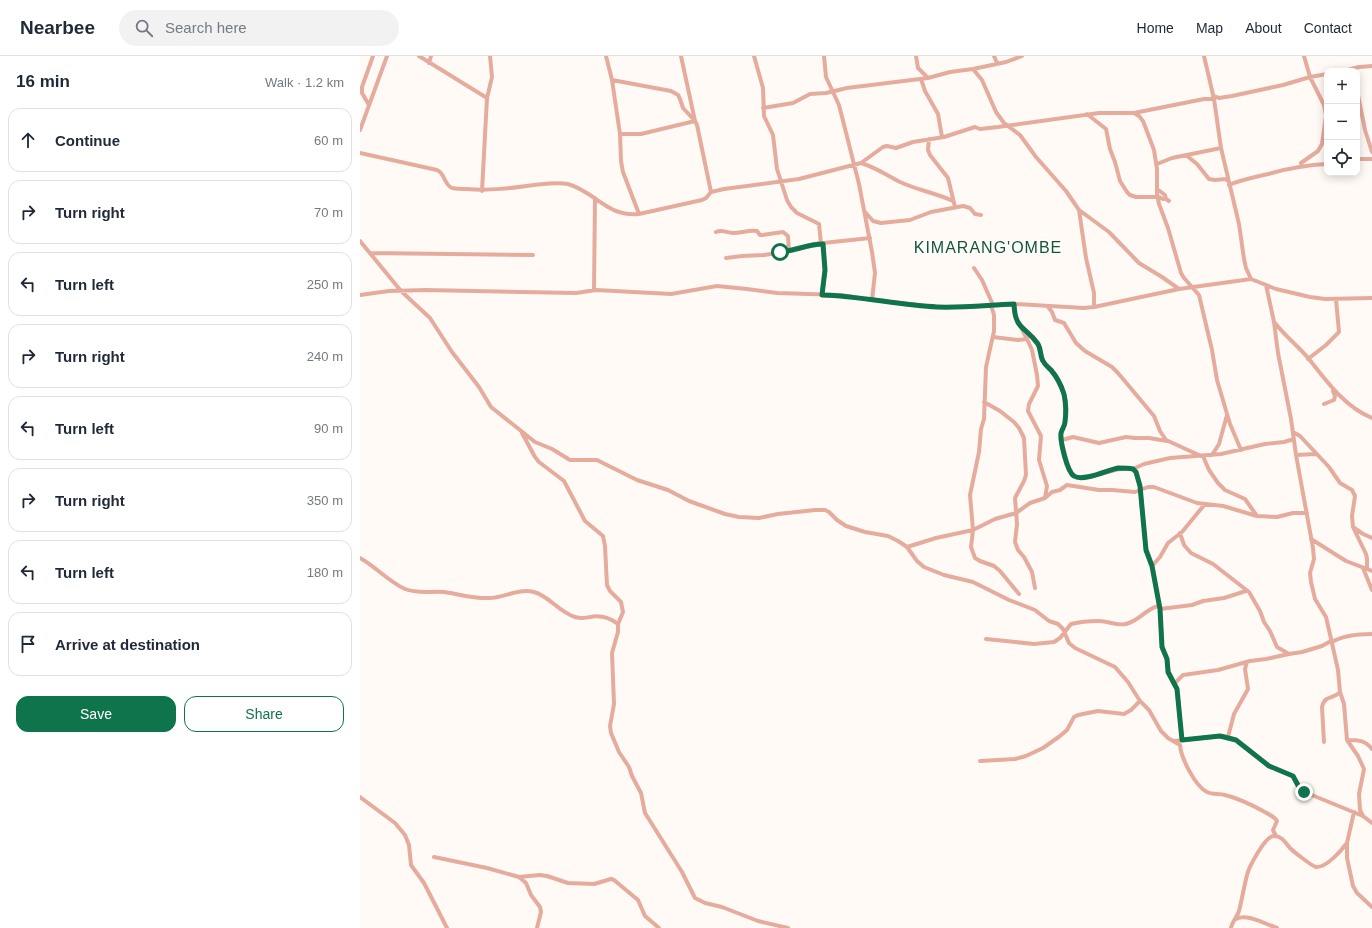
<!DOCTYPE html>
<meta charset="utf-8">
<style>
body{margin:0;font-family:Helvetica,sans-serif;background:#f2f2f3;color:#1f2937}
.controls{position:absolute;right:12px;top:12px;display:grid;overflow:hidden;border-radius:8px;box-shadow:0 2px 10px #0003}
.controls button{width:36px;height:36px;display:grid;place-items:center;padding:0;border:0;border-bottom:1px solid #e0e1e3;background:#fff;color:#1f2937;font:20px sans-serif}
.stop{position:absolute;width:12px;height:12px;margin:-9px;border:3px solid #0f744b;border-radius:50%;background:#fff}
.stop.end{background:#0f744b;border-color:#fff;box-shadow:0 1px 4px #0008}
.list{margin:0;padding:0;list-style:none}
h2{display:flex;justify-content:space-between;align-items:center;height:52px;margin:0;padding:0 16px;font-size:17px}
h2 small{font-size:13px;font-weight:400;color:#747a83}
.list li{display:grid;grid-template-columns:26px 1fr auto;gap:12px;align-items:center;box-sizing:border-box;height:64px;margin:0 8px 8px;padding:0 8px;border:1px solid #e0e1e3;border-radius:12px}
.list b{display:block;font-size:15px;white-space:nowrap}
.list em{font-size:13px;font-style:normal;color:#747a83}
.actions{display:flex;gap:8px;padding:12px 16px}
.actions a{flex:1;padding:9px 0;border:1px solid #0f744b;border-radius:12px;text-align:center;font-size:14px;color:#0f744b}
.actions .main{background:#0f744b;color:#fff}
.icon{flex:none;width:22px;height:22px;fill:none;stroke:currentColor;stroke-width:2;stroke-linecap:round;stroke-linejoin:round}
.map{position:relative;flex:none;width:1012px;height:872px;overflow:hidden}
header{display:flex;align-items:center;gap:24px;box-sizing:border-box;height:56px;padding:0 20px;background:#fff;border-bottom:1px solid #e0e1e3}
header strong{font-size:19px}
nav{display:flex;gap:22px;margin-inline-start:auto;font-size:14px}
.search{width:280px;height:36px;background:#f2f2f3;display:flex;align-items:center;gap:10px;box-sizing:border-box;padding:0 14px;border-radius:22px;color:#747a83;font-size:15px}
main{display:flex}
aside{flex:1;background:#fff}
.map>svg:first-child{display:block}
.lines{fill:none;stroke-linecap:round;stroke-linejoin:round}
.street{stroke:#e5ac9d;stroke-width:4}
.route{stroke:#0f744b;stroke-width:5}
.labels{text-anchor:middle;stroke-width:3;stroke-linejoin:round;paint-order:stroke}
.quarter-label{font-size:16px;letter-spacing:1px;fill:#145437;stroke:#fff}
</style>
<header>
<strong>Nearbee</strong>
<div class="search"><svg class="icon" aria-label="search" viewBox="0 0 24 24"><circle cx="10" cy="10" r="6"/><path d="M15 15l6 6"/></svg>Search here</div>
<nav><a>Home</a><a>Map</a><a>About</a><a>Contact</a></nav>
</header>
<main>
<aside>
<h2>16 min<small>Walk · 1.2 km</small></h2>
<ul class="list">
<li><svg class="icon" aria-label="ahead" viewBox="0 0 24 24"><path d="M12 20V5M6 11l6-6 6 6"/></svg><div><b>Continue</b></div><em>60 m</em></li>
<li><svg class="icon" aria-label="right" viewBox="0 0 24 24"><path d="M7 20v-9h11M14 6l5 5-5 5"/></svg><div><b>Turn right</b></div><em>70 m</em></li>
<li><svg class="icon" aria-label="left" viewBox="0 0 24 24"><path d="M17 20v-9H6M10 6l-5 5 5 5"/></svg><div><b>Turn left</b></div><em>250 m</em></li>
<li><svg class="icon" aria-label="right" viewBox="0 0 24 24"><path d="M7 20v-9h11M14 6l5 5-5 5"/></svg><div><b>Turn right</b></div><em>240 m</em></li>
<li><svg class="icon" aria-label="left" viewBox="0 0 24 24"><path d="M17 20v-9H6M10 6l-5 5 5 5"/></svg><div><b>Turn left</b></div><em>90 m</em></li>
<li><svg class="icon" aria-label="right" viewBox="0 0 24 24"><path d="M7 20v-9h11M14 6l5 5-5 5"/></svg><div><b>Turn right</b></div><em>350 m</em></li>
<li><svg class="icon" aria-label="left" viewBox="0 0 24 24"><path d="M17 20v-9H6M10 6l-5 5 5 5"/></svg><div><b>Turn left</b></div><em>180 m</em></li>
<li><svg class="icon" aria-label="arrive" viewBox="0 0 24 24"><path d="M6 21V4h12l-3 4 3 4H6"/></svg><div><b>Arrive at destination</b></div></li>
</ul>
<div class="actions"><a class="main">Save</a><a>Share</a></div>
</aside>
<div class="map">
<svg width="1012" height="872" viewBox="0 0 1012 872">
<rect width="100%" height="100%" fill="#fffaf5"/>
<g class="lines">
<path class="street" d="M 59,0 L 127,42
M 246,0 L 252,24 L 260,78 L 261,105 L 263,116 L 279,158
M 394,0 L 403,32 L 404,60 L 413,79 L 417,113 L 427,144 L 431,151 L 437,157 L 459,168 L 461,188
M 464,0 L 466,21 L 479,49 L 499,128 L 512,196 L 515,217 L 512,244
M 556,0 L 558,12 L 568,22
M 634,0 L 637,7
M 844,0 L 854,43 L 861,92 L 879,168 L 884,203 L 886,212 L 891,223
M 69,7 L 71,0
M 613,13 L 622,24 L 636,56 L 644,67 L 660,79 L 676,101 L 706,135 L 719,154 L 749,176 L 779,207 L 802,221 L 819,233
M 984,15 L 999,11 L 1012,10
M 561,23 L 565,35 L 578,58 L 582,81
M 252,24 L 311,35 L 318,39 L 320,43 L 323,52 L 335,65 L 337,69 L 351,136
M 997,34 L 1005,74 L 1012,96
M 853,40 L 859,42 L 872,40 L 923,29 L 950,21 L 967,18
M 9,49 L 2,37 L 2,31 L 13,0
M 403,52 L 433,47 L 450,38 L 466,37 L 487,32 L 568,22 L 590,16 L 613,13 L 646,6 L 662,0
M 774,57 L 779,60 L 783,65 L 794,94 L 797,113 L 797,138 L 799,148 L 808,172 L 821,217 L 824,222 L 839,239 L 852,294 L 857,324 L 870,368 L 881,394
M 727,58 L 746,73 L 750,93 L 755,106 L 760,125 L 767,136 L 770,139 L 776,141 L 799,141 L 803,143
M 0,74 L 27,0
M 260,78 L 281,78 L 335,65 L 321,0
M 569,83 L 568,94 L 570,99 L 588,122 L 595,151
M 0,97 L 77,114 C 85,117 84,129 92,132 C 97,133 103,133 107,133 C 130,135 152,132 174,129 C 184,128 198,126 208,128 C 236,136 246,161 279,158 L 342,144 L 346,142 L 351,136 L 364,133 L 439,123 L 501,107 L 523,91 L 527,90 L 536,92 L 553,86 L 584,81 L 615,71 L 620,73 L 638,71 L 739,57 L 774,57 L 844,43 L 854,43
M 826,99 L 837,108 L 849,123 L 855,124 L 866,123 L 868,125
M 997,103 L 1012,103
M 501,107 C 517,112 526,119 540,126 C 557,134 576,137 593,145
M 941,107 L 958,95 L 962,88 L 966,60 L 964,49 L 950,21 L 944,0
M 797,108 L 812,102 L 861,92
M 869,129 C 883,123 897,121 912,117 C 930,112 948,109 967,108
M 797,133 L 805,139 L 806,143 L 809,145
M 122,135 L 127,42 L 132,21 L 130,0
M 719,154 L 726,202 L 734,237 L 734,251
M 505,156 L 513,165 L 521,167 L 550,164 L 571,156 L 603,150 L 610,152 L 615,158 L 621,159
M 356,176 C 362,173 367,177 373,177 C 381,177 388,174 397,175 L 400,179 L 402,179 L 423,176 L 428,180 L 429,195
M 0,185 L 41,235 L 70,262 L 92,296 L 119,331 L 131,351 L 175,386 L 192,393 L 210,404 L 237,404 L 277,424 L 308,434 L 329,445 L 365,458 L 379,461 L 399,462 L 418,458 L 455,454 L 465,454 L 469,456 L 477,464 L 486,470 L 505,476 L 528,480 L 538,485 L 547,491 L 557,505 L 564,511 L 584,519 L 613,526 L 649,544 L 675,554 L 689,565 L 698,568 L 703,573 L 709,587 L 715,592 L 755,611 L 768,626 L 780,645 L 789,654 L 801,675 L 808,682 L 820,689 C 821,702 835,730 847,736 C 853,739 859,737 865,739 C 877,742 892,749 903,755 C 908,758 914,760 917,765 L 913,774 L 916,780
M 10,197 L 173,199
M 366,202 L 382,200 L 404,199 L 431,195 L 454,188 L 510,182
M 614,212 L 622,224 L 633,249
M 906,229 L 914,266 L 918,297 L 931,363 L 936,399 L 953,492 L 954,503 L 950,517 L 951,526 L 955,543 L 966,561 L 969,574 L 978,614 L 980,636 C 973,644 965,638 962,651 L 964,686
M 234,234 L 235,142
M 0,239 L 29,235 L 66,234 L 216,237 L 236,234 L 311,238 L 357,230 L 387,233 L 417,237 L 481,239 L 512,244 L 577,251 L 600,251 L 654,248 L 724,252 L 734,251 L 819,233 L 891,223 L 916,233 L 950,241 L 965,243 L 1012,242
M 462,239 L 465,214 L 463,188
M 654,248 L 655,260 L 667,283 L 672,294 L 677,319 L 678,330 L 669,348 L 668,355 L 681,380 L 679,404 L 687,430 L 685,442
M 631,249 L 634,259 L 634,275 L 626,311 L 624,363 L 621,373 L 619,396 L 610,439 L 613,474 L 611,491 L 615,502 L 620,505 L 634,510 L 640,515 L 659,538
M 688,251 L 692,256 L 695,264 L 704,267 L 716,287 L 725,295 L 752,311 L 758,317 L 794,360 L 800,375 L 806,384 L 841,400
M 915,267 C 925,280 938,290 949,303 C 967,326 985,351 1012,362
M 661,271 L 677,287 L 680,292 L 682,304 L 696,321 L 701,329 L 704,340 L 705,352 L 705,366 L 701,378 L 702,387 L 707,407 L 713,420 C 730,427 754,409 773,413 L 776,416 L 780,430 L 786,495 L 792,510 L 800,553 L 802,591 L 807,603 L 809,616 L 817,633 L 822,684
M 633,281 L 658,284 L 667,283
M 948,303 L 966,289 L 979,276 L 976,243
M 624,346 L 640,355 L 654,366 L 659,372 L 664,382 L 666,419 L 664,425 L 655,442 L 657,468 L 655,486 L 658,494 L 664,501 L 672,516 L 675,532
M 964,348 L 974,344 L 975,340 L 973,335
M 933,376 L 940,380 L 969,411 L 980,427 L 992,434 L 995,440 L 992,460 L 993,471 L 1006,498 L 1007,503 L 1007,513
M 162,377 L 175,401 L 179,406 L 204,425 L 225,465 L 243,480 L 245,490 L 247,529 L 250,535 L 261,546 L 263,556 L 258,568 L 258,576 L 252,597 L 254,648 L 250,670 L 251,677 L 259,696 L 269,711 L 272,720 L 281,737 L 285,757 L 322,816 L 335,842 L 345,847 L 362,851 L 398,865 L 428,872
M 702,384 L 713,381 L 739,387 L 766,381 L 775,382 L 789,382 L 807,385
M 852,399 L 859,388 L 867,359
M 936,399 L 956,398
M 843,400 L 849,414 L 858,427 L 865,434 L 885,443 L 897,460
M 773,413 L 784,408 L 810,402 L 861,398 L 905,388 L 924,386 L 934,383
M 993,471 L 1003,478 L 1012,482
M 820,477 L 824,489 L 831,497 L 853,508 L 889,536 L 900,555 L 904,566 L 910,575 L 917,591 L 929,598
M 951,483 L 986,505 L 1012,515
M 547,491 L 576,482 L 613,474 L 635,463 L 656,457 L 670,447 L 685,442 L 692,436 L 700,434 L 707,429 L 739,434 L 752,434 L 775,436 L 788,431 L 794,431 L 837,447 L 863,450 L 897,460 L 917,461 L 933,457 L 947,457
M 0,502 C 16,511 28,525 45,533 C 57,538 71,535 84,536 C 99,538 114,543 129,542 C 144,542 158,532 174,536 C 189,540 199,556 215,561 C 221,563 224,562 230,561 C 240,559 250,562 258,568
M 792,510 L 800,501 L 808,487 L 822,476 L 845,448
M 1003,512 L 1012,534
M 800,553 L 832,549 L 843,545 L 864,542 L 886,535
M 626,583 L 674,588 L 694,586 L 700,582 L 711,568 C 719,566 730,565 739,565 C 748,565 757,570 766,568 C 779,565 786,553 798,550
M 972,586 C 984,579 998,578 1012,578
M 814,628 L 823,619 L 858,614 L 890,605 L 906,603 L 929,598 L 942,596 L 962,590 L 971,585
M 980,636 L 984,648 L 987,684 L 998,700 L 1004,713 L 999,738 L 1000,754 L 1003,760
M 868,681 L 874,658 L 888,633 L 885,613 L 887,606
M 987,684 C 998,684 1005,684 1012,693
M 814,685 L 860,680 L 868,681 L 876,684 L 909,710 L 933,720 L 942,735 L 1003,760 L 1012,767
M 620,705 L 655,703 L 666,700 L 683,692 L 700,680 L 707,674 L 714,661 L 718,659 L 738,655 L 764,658 L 771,654 L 780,645
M 0,741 L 35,767 L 45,779 L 49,789 L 51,809 L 64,827 L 87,872
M 994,756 L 987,787 L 987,802 L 993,830 L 997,837 L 1012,851
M 74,801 L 127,812 L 159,821 L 180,819 L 187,820 L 208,827 L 234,828 L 251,823 L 254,824 L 278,844 L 285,860 L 299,872
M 159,821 L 166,827 L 171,839 L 180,851 L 181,856 L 177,872
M 876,863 C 887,857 905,868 917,872
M 871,872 C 872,866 877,861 879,855 C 882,843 884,831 887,819 C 889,811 905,780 914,780 C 923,780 926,788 931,793 C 934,796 952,810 956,811 C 966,812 981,795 987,787"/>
</g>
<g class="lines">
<path class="route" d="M 420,196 C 435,195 448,188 463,188 L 465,214 L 462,239 C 500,240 538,249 577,251 C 603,252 628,249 654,248 C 655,275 666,270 678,288 C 681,293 680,300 683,305 C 685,309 688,311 691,314 C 697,321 701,329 704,338 C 706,346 706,358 705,366 C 705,370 702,373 701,377 C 700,385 707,416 714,420 C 723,426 748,414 758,412 C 763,412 768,412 773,413 L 776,416 L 780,430 L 786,494 L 792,510 L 800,553 L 802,591 L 807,603 L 808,616 L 817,633 L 822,684 L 860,680 L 876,684 L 909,710 L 933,720 L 940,733 L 944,736"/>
</g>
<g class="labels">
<g class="quarter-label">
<text x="628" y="197">KIMARANG'OMBE</text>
</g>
</g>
</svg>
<div class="controls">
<button>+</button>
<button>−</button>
<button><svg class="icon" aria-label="locate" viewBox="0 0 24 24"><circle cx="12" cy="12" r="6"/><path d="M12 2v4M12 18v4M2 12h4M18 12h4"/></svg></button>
</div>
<div class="stop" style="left:420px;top:196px"></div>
<div class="stop end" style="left:944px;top:736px"></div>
</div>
</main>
